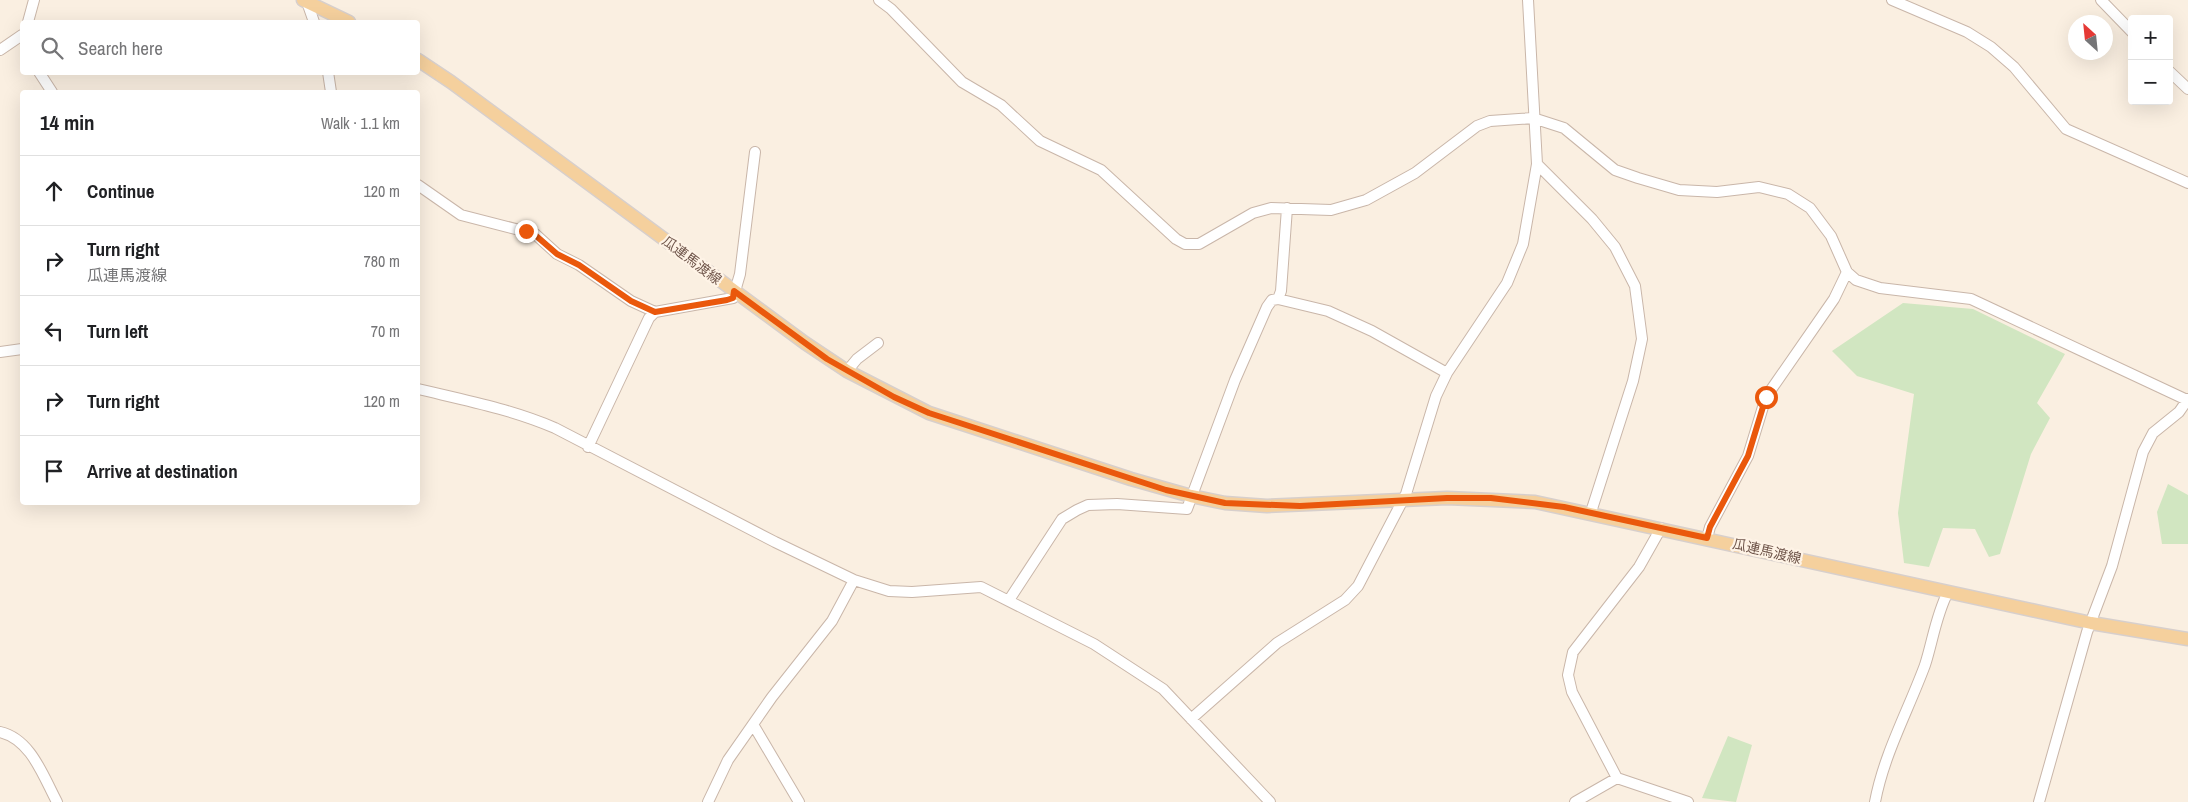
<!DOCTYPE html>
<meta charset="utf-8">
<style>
body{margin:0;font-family:"Archivo Narrow","Noto Sans JP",sans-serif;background:#f2f2f2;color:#202124}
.controls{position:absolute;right:15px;top:15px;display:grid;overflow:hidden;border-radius:5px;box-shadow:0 5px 20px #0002}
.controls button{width:45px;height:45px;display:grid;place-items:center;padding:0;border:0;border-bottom:1px solid #e0e0e0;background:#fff;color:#202124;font:25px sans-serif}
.compass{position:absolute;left:2068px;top:15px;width:45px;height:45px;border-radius:50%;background:#fff;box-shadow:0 5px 20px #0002;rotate:333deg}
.stop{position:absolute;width:15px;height:15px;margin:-11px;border:4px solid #ea580c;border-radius:50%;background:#fff}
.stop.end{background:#ea580c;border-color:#fff;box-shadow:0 1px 5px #0008}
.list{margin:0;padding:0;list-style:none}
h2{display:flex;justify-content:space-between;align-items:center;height:65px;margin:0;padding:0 20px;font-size:21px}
h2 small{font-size:16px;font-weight:400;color:#757577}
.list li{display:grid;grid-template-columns:32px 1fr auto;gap:15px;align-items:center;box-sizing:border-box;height:70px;padding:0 20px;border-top:1px solid #e0e0e0}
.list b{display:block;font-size:19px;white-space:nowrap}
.list p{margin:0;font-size:16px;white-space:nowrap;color:#757577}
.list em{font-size:16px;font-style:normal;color:#757577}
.icon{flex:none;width:28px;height:28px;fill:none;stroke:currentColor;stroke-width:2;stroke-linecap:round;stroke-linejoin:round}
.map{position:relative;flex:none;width:2188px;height:802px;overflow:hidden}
.search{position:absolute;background:#fff;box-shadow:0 5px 20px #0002;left:20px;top:20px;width:400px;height:55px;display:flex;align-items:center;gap:12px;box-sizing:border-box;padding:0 18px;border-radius:5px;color:#757577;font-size:19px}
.panel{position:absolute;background:#fff;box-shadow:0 5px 20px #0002;left:20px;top:90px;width:400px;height:415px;border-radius:5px}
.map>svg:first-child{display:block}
.green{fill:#d1e6c1}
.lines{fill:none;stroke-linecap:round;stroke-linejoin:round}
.minor-casing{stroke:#c9b6a9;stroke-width:12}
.major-casing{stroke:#d7cfcc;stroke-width:15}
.minor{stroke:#fff;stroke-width:10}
.major{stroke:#f5d09d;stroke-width:12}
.route{stroke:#ea580c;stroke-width:6}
.labels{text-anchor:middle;stroke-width:4.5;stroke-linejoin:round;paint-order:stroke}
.street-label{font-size:14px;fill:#6f554a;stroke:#fef3e6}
</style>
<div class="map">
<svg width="2188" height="802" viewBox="0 0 2188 802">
<rect width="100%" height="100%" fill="#faefe1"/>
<path class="green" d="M 1903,303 L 1973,309 L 2065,354 L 2037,403 L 2050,418 L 2031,454 L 2000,554 L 1989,557 L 1975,529 L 1943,528 L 1929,567 L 1904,563 L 1898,513 L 1914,394 L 1857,376 L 1832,351 Z
M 2168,484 L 2188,495 L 2188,544 L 2162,544 L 2157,512 Z
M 1728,736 L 1752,745 L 1736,802 L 1702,798 Z"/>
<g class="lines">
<g class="minor-casing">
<path id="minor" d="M 879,0 L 891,9 L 962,82 L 1001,105 L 1040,141 L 1101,170 L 1176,239 L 1185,244 L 1199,244 L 1253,213 L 1271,208 L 1331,210 L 1366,200 L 1415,173 L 1477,126 L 1490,121 L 1533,118 L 1564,128 L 1615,170 L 1638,178 L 1679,190 L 1717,192 L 1759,187 L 1788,194 L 1810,208 L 1831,236 L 1847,272 L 1856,280 L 1880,288 L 1971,299 L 2187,400
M 1892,0 L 1967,32 L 1991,47 L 2014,67 L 2066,129 L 2188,183
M 2101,0 L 2132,32
M 307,2 L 314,22
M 28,22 L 34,0
M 0,50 L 22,35
M 2169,71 L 2188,89
M 39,72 L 52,92
M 328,72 L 331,92
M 1537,164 L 1592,219 L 1615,247 L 1635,286 L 1642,339 L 1633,381 L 1591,512
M 418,185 L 461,215 L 535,234 L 557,254 L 579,265 L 631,301 L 655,312 L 733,298 L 740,274 L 755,152
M 1278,299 L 1281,291 L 1287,208
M 0,352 L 22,349
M 847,371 L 857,359 L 878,343
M 418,389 C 464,400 511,409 555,428 L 775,542 L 854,580 L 889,591 L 912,592 L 981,587 L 1094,644 L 1163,689 L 1270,802
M 588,447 L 649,318 L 655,312
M 1707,538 L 1710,527 L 1748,456 L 1766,397 L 1834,299 L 1847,272
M 1009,600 L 1062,519 L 1077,510 L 1088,505 L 1117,504 L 1187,509 L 1235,380 L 1267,307 L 1272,300 L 1278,299 L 1328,311 L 1372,331 L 1447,373
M 1191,719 L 1277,643 L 1345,600 L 1358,586 L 1406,494 L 1436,396 L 1447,373 L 1507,283 L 1523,244 L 1537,164 L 1528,0
M 754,726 L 799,802
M 0,732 C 31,739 43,776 57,802
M 1617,778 L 1572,692 L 1568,675 L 1573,652 L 1639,567 L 1661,528
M 708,802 L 728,760 L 772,697 L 832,621 L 854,580
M 1575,802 L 1617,778 L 1688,802
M 1875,802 C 1884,754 1908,711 1925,665 C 1933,640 1936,615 1948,592
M 2039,802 L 2087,632 L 2112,566 L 2143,452 L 2153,433 L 2179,412 L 2188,399"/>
</g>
<g class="major-casing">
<path id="major" d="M 303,0 L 349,22
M 418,60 L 451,82 L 805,343 L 847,371 L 929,413 L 1131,479 L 1191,496 L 1225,503 L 1267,506 L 1447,498 L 1535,502 L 2091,623 L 2188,639"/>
</g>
<use href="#minor" class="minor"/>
<use href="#major" class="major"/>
</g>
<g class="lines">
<path class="route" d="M 526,231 L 534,234 L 557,254 L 579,265 L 631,301 L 655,312 L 727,300 L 733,298 L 734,291 L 827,359 L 894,397 L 929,413 L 1166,490 L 1225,503 L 1300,506 L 1447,498 L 1491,498 L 1564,507 L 1707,538 L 1710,527 L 1748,456 L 1766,397"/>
</g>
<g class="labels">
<g class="street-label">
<text transform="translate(692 260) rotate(37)" y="5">瓜連馬渡線</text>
<text transform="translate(1767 551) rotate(13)" y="5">瓜連馬渡線</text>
</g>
</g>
</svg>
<div class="controls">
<button>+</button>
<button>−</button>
</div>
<svg class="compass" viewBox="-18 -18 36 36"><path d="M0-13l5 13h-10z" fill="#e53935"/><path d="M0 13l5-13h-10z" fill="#757577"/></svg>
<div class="stop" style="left:1766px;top:397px"></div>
<div class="stop end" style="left:526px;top:231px"></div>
<div class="search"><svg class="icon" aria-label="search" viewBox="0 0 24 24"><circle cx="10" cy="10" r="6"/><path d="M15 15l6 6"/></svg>Search here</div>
<section class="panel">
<h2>14 min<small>Walk · 1.1 km</small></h2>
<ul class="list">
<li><svg class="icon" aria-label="ahead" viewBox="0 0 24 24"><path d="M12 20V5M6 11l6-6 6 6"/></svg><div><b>Continue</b></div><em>120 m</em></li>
<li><svg class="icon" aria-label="right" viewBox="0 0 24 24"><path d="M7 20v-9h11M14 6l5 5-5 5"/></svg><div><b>Turn right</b><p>瓜連馬渡線</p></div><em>780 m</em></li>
<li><svg class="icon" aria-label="left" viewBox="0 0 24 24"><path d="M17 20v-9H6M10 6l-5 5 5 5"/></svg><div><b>Turn left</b></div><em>70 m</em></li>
<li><svg class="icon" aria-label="right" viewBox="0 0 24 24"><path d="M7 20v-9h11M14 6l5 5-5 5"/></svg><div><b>Turn right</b></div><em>120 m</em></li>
<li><svg class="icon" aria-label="arrive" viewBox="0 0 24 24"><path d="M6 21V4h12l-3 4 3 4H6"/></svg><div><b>Arrive at destination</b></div></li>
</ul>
</section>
</div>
